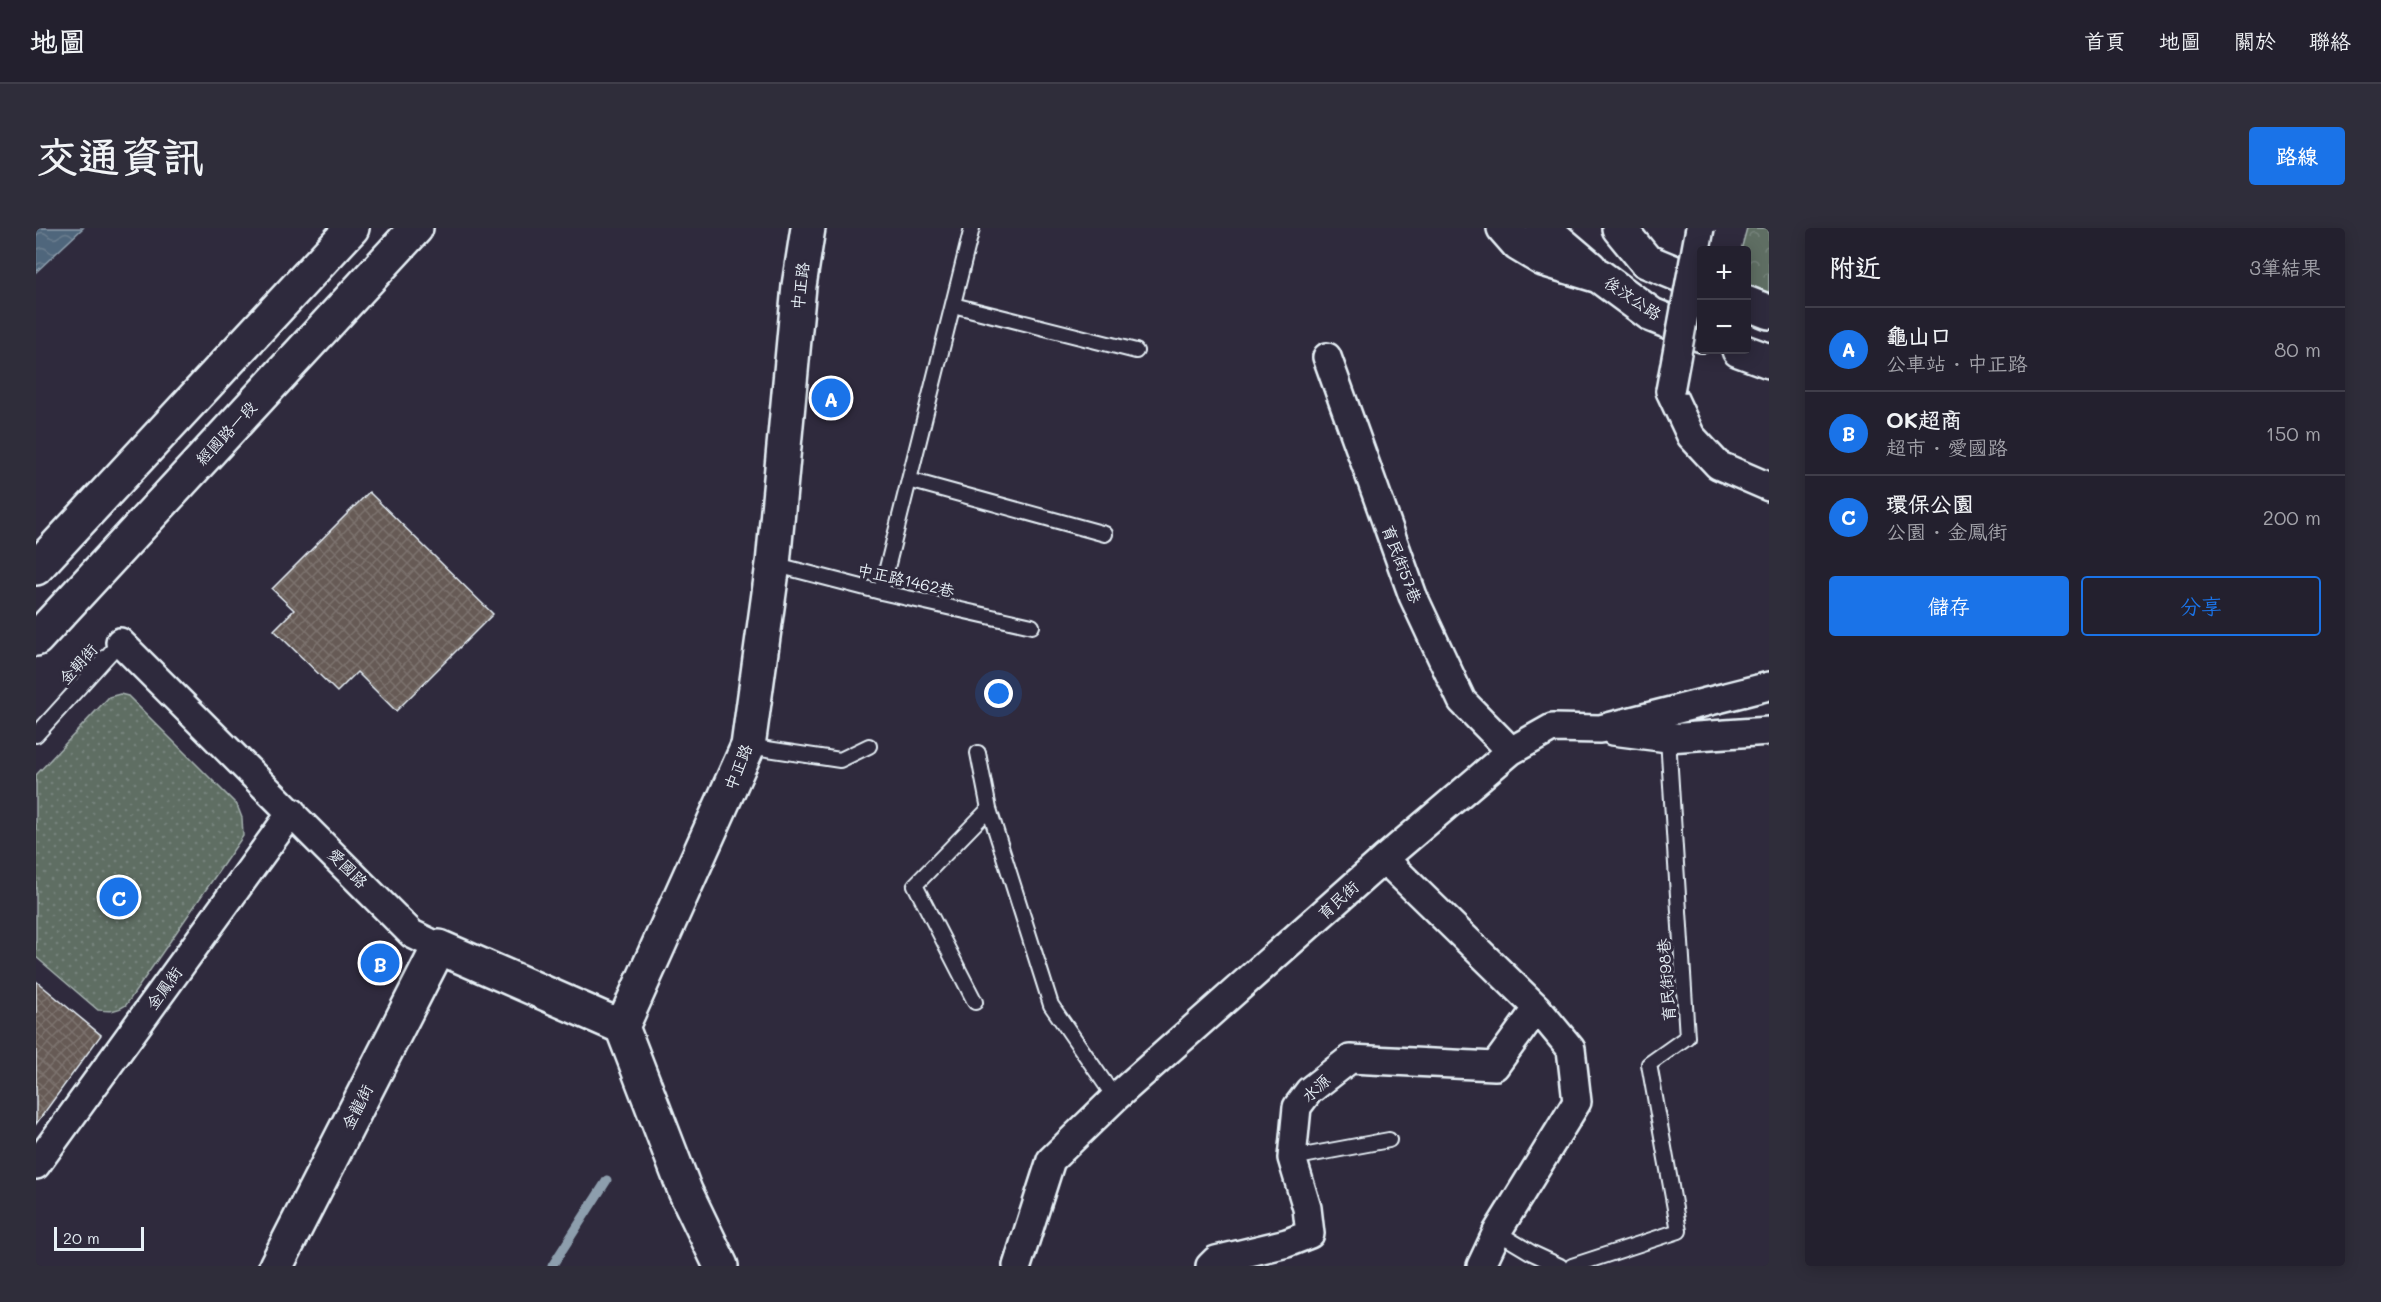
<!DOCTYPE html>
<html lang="zh-TW">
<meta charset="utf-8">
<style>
body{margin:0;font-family:Mali,"LXGW WenKai TC",sans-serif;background:#2f2d3a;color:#f1f3f6}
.controls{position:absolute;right:18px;top:18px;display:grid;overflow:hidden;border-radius:6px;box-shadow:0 3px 15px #0003}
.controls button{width:54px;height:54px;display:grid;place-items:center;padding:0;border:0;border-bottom:2px solid #403e4a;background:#23202e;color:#f1f3f6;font:30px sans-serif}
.scale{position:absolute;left:18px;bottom:15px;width:90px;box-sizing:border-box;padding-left:6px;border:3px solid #e8f1f8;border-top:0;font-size:16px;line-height:21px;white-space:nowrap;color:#e8f1f8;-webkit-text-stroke:4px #2f2a3d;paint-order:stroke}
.you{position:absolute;left:963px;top:466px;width:21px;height:21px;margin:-15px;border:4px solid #fff;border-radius:50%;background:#1a73e8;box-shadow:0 0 0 9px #1a73e833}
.badge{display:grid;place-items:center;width:39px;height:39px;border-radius:50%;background:#1a73e8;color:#fff;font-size:20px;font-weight:700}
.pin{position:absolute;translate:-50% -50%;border:3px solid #fff;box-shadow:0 2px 6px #0006}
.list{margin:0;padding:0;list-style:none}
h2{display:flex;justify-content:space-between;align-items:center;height:78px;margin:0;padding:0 24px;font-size:26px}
h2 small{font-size:20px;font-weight:400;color:#a3a3aa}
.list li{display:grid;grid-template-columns:39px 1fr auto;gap:18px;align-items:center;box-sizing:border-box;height:84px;padding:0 24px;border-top:2px solid #403e4a}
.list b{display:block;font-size:22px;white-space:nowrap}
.list p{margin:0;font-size:20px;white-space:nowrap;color:#a3a3aa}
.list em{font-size:20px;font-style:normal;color:#a3a3aa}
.actions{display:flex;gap:12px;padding:18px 24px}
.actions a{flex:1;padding:14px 0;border:2px solid #1a73e8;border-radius:6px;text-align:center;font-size:21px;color:#1a73e8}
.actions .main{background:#1a73e8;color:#fff}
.map{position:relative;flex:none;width:1733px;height:1038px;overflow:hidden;border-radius:6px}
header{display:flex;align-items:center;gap:36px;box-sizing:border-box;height:84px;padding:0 30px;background:#23202e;border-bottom:2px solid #403e4a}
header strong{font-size:28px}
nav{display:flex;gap:33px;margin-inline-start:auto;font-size:21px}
.intro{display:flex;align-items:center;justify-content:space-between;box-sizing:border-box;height:144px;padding:0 36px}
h1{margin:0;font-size:42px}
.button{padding:15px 27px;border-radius:6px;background:#1a73e8;color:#fff;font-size:21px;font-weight:700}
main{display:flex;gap:36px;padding:0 36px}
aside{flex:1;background:#23202e;border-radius:6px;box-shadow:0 3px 15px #0003}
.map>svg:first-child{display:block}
.forest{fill:url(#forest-crowns);stroke:#a4b0ae;stroke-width:1.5}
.park{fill:url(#park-dots);stroke:#a4b0ae;stroke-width:1.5}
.water{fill:url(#water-waves);stroke:#8d9ead;stroke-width:1.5}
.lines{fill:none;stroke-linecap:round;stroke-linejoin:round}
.stream{stroke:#8d9ead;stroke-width:9}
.building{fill:url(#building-cross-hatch);stroke:#e8f1f8;stroke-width:1.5}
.lane-casing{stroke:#e8f1f8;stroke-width:18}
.street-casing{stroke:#e8f1f8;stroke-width:32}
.secondary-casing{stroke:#e8f1f8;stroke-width:38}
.primary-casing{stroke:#e8f1f8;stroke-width:38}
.lane{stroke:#2f2a3d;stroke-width:14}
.street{stroke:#2f2a3d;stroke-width:27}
.secondary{stroke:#2f2a3d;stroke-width:33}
.primary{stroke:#2f2a3d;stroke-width:33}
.street-bridge-casing{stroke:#e8f1f8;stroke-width:32;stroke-linecap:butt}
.street-bridge{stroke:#2f2a3d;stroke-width:27}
.labels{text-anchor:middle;stroke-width:6;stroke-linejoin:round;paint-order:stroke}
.street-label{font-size:16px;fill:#e8f1f8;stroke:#2f2a3d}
</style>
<header>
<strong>地圖</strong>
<nav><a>首頁</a><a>地圖</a><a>關於</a><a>聯絡</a></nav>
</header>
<div class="intro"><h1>交通資訊</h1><a class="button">路線</a></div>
<main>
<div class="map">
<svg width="1733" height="1038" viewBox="0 0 1733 1038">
<defs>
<pattern id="forest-crowns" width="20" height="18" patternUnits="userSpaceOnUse" patternTransform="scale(1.5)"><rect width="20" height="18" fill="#5f6e64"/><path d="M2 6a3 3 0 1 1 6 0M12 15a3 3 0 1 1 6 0" fill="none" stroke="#76837b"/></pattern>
<pattern id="park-dots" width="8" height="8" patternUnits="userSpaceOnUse" patternTransform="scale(1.5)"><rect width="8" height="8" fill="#5f6e64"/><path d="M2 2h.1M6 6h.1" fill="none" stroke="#76837b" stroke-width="1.8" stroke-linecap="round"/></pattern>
<pattern id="water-waves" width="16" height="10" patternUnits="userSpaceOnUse" patternTransform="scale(1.5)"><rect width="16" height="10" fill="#50667b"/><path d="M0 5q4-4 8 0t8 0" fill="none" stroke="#697c8e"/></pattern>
<pattern id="building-cross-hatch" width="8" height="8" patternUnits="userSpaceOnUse" patternTransform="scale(1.5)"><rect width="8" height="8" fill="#665a55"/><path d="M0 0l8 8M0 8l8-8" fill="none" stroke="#7c726e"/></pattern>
</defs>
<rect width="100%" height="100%" fill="#2f2a3d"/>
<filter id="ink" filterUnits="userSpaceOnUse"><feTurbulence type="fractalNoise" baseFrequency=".0167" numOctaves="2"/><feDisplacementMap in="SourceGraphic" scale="12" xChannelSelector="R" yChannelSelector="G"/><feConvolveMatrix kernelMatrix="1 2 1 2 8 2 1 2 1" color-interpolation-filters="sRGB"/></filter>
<g filter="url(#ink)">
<path class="forest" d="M 1711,0 L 1733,0 L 1733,65 L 1711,66 L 1710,22 L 1705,22 Z"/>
<path class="park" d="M 84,466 L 92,468 L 201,577 L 206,590 L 207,608 L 90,777 C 80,784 73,783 62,782 L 0,729 L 0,547 L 73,469 Z"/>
<path class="water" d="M 0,0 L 47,0 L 0,44 Z"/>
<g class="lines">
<path class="stream" d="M 516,1038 L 571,952"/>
</g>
<path class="building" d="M 333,264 L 457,386 L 360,483 L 321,444 L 301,464 L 238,402 L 258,382 L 236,361 Z
M 0,753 L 65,807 L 0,896 Z"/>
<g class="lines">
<g class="lane-casing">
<path id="lane" d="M 917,77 L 1100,123
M 873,252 L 1069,306
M 737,336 L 845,364 L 996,398
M 845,364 L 936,0
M 0,507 L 84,414
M 712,518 L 804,532 L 833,518
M 942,525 L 953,581 L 1015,777 L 1079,870
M 939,774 L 879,657 L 953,581
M 1256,930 L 1353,912
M 1461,1004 L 1496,1025 L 1524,1038
M 1536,1038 L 1643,1003 L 1613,836 L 1651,809 L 1632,510"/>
</g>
<g class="street-casing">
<path id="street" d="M 1291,129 L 1377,368 L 1426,473 L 1475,523
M 1634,163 L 1655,208 L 1682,237 L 1733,259
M 84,414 L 376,706 L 403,719
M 1577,503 L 1632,510 L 1733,503
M 1348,631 L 1501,780 L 1535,821 L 1541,874 L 1461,1004 L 1445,1038
M 0,937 L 256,584
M 981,1038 L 1015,932 L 1079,870 L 1348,631 L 1475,523 L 1516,500 L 1564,501 L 1733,458
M 1174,1038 L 1180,1032 L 1251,1015 L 1274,1006 L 1271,980 L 1256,930 L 1261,879 L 1273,863 L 1314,831 L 1459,838 L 1501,780"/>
</g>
<g class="secondary-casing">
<path id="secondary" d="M 1468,0 L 1482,16 L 1507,31 L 1563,48 L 1616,87 L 1666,107
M 1507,0 L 1554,40
M 1583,0 L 1610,33 L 1666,56
M 1710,75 L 1733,84
M 1703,122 L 1733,133
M 240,1038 L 403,719 L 586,799
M 685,1038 L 649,963 L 586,799 L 712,518 L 737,336 L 763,58 L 772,0"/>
</g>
<g class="primary-casing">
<path id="primary" d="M 0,340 L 316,0
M 0,411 L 380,0"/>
</g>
<use href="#lane" class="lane"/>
<use href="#street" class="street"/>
<use href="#secondary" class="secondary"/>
<use href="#primary" class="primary"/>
<g class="street-bridge-casing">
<path id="street-bridge" d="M 1634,163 L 1664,0"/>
</g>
<use href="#street-bridge" class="street-bridge"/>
</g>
</g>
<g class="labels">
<g class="street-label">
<text transform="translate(764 58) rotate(-83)" y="6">中正路</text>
<text transform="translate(1597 70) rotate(34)" y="6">後汶公路</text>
<text transform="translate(190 205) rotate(-47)" y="6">經國路一段</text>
<text transform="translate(1366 336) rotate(69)" y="6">育民街57巷</text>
<text transform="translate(870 352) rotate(13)" y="6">中正路1462巷</text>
<text transform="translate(42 436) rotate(-48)" y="6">金朝街</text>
<text transform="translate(702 539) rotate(-68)" y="6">中正路</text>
<text transform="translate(312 640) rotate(45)" y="6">愛國路</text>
<text transform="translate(1302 672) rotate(-42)" y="6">育民街</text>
<text transform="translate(1630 752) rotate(-94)" y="6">育民街98巷</text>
<text transform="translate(128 760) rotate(-54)" y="6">金鳳街</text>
<text transform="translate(1280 860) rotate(-43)" y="6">水源</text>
<text transform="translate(321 879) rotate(-63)" y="6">金龍街</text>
</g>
</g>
</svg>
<div class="controls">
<button>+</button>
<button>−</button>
</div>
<div class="scale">20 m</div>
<div class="you"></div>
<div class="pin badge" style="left:795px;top:170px">A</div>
<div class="pin badge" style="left:344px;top:735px">B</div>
<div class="pin badge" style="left:83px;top:669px">C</div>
</div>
<aside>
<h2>附近<small>3筆結果</small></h2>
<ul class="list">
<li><span class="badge">A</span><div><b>龜山口</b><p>公車站 · 中正路</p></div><em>80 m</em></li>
<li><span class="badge">B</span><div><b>OK超商</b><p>超市 · 愛國路</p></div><em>150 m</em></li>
<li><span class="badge">C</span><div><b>環保公園</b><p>公園 · 金鳳街</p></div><em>200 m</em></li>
</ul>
<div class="actions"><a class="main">儲存</a><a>分享</a></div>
</aside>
</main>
